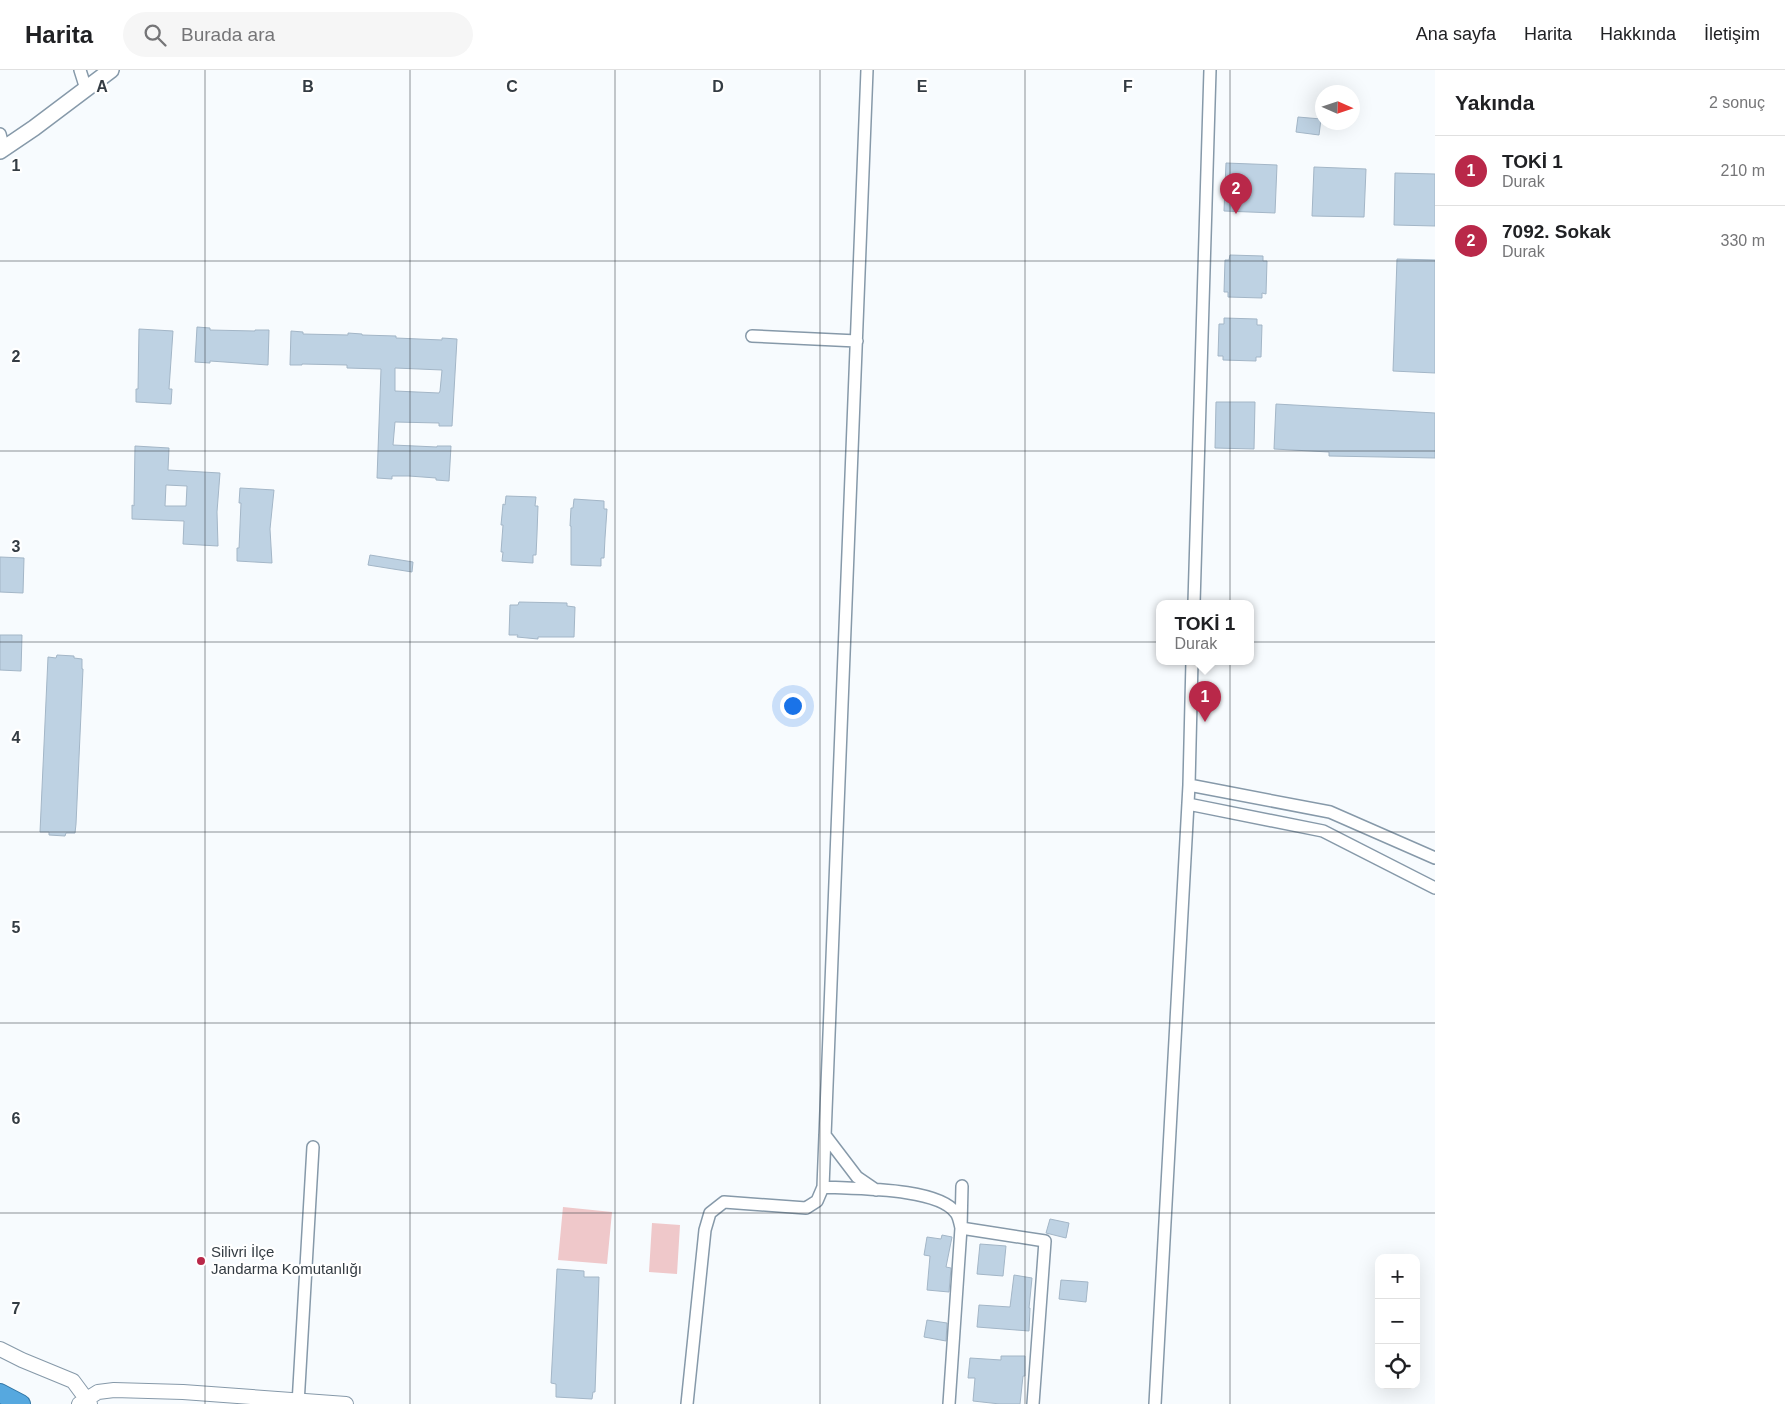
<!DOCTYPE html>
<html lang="tr">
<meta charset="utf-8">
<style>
body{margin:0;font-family:Helvetica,sans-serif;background:#f6f6f6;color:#202124}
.controls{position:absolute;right:15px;bottom:15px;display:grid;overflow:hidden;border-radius:10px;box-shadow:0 5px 20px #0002}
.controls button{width:45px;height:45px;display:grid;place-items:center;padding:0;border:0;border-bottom:1px solid #e0e0e0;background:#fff;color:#202124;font:25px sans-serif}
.compass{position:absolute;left:1315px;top:15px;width:45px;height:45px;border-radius:50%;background:#fff;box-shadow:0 5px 20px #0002;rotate:93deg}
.you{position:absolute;left:792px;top:635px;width:18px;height:18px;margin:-12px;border:4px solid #fff;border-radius:50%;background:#1a73e8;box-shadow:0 0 0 8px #1a73e833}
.badge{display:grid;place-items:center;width:32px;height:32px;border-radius:50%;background:#b92849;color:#fff;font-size:16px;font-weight:700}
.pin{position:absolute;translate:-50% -41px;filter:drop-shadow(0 1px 2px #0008)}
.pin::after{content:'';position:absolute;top:26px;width:18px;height:15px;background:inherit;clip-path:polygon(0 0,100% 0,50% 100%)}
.popup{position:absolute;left:1156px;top:530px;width:98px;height:65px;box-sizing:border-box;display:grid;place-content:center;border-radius:10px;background:#fff;filter:drop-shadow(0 1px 4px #0005);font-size:16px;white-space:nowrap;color:#757577}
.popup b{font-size:19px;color:#202124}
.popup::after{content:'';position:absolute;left:50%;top:100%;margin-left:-10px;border:10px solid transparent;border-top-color:#fff}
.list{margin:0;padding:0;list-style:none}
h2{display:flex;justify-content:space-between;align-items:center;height:65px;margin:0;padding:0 20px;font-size:21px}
h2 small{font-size:16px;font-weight:400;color:#757577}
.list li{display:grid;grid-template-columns:32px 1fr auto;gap:15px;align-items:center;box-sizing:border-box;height:70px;padding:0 20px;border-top:1px solid #e0e0e0}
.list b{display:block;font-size:19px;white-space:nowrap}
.list p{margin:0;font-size:16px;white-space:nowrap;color:#757577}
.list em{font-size:16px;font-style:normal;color:#757577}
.icon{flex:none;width:28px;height:28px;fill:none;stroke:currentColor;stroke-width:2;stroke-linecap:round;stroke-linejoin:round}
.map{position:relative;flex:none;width:1435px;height:1334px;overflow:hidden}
header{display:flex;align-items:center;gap:30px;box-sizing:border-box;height:70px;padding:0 25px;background:#fff;border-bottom:1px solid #e0e0e0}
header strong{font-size:24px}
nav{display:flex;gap:28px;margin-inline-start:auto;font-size:18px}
.search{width:350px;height:45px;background:#f6f6f6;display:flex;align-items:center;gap:12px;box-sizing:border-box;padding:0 18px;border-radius:28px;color:#757577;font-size:19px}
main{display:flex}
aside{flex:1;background:#fff}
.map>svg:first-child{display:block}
.green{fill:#efc8ca}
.building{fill:#bed2e3;stroke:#a3b6c7;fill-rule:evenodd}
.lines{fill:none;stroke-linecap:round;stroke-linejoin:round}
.minor-casing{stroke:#8699a9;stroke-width:14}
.tertiary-casing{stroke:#8699a9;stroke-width:16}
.secondary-casing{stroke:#8699a9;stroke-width:18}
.trunk-casing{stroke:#2f74a3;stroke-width:20}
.minor{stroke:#fff;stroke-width:11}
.tertiary{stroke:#fff;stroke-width:14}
.secondary{stroke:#fff;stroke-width:15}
.trunk{stroke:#56a8df;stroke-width:18}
.grid{fill:none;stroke:#343c43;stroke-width:1;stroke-opacity:0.55}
.poi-dot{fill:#b92849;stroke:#fff;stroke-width:2}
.labels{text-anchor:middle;stroke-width:4.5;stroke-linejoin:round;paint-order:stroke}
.poi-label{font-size:15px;fill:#343c43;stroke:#fff;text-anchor:start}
.grid-label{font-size:16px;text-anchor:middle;font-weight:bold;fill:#343c43;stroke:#fff;stroke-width:4.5;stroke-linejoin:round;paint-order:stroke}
</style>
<header>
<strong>Harita</strong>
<div class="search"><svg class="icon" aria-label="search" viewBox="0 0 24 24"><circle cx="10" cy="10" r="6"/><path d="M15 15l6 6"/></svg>Burada ara</div>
<nav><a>Ana sayfa</a><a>Harita</a><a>Hakkında</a><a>İletişim</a></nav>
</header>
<main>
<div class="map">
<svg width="1435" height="1334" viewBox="0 0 1435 1334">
<rect width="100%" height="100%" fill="#f7fbfe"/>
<path class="green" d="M 563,1137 L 612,1142 L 607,1194 L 558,1190 Z
M 652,1153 L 680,1155 L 677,1204 L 649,1202 Z"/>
<path class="building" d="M 1298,47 L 1321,49 L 1319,65 L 1296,62 Z
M 1226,93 L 1277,95 L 1275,143 L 1224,141 Z
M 1314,97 L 1366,99 L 1364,147 L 1312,146 Z
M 1395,103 L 1435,104 L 1435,156 L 1394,155 Z
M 1230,185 L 1263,186 L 1263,191 L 1267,191 L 1266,224 L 1262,223 L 1262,228 L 1228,227 L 1228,222 L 1224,222 L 1225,190 L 1229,190 Z
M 1397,189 L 1435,190 L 1435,303 L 1393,301 Z
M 1224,248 L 1257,249 L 1257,255 L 1262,255 L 1261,287 L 1256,287 L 1256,291 L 1223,290 L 1223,286 L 1218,286 L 1219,254 L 1224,254 Z
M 197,257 L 210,258 L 210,260 L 255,261 L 255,260 L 269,260 L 268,295 L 210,291 L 210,293 L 195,292 Z
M 139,259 L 173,261 L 169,319 L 172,319 L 171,334 L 136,332 L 136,319 L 138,319 Z
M 291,261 L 303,262 L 303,264 L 348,265 L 348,263 L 362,264 L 362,265 L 396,266 L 396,268 L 442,270 L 442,268 L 457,269 L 452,356 L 439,356 L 439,353 L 395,352 L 393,375 L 437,377 L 437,376 L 451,376 L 449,411 L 436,410 L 436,408 L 409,406 L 392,406 L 392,409 L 377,408 L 381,299 L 347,298 L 347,295 L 302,294 L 302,295 L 290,295 ZM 395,298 L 442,300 L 440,321 L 439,323 L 395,321 Z
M 1216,332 L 1255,332 L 1254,379 L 1215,378 Z
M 1276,334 L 1435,343 L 1435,388 L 1329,386 L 1329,382 L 1274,379 Z
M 135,376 L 169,378 L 168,400 L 220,403 L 217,442 L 218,476 L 183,474 L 184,451 L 132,449 L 132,435 L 134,436 ZM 166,415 L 187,416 L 186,436 L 165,436 Z
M 240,418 L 274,420 L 270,459 L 272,493 L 237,491 L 237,478 L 239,478 L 241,433 L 239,433 Z
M 506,426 L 536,427 L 535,436 L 538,436 L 537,464 L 536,485 L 533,485 L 533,493 L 502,491 L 503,482 L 501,482 L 503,455 L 501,455 L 503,434 L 505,435 Z
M 574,429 L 604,431 L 604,439 L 607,439 L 605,468 L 604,488 L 601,488 L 601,496 L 571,495 L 571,456 L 570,456 L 571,438 L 573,438 Z
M 370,485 L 413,492 L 412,502 L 368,495 Z
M 0,487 L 24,488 L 23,523 L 0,522 Z
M 519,532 L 567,533 L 567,536 L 575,537 L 574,567 L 538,567 L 538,569 L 517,567 L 518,565 L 509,565 L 510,535 L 518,535 Z
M 0,565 L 22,565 L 21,601 L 0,600 Z
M 57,585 L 74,586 L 74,588 L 82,589 L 82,599 L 83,599 L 76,754 L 75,763 L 66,763 L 65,766 L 49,765 L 49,762 L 40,762 L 48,587 L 56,588 Z
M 1050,1149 L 1069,1153 L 1066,1168 L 1046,1163 Z
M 942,1165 L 952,1167 L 946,1197 L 951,1198 L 949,1222 L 927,1220 L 930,1186 L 924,1185 L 927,1167 L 941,1169 Z
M 980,1174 L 1006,1176 L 1003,1206 L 977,1204 Z
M 557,1199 L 584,1201 L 584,1207 L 599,1207 L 595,1322 L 593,1322 L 592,1329 L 556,1327 L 556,1314 L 551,1313 Z
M 1014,1205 L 1032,1208 L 1029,1238 L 1030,1238 L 1029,1261 L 977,1257 L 979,1235 L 1010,1237 Z
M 1061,1210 L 1088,1212 L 1086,1232 L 1059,1229 Z
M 927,1250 L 947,1253 L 946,1271 L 924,1267 Z
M 1001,1286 L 1025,1286 L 1025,1306 L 1023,1306 L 1020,1334 L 1000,1334 L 973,1331 L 975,1308 L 968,1308 L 970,1288 L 1001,1290 Z"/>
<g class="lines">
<g class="minor-casing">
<path id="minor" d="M 80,0 L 86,19
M 0,64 L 4,79
M 752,266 L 857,271
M 1194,533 L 1210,0
M 1189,715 L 1330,742 L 1435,788
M 1188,734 L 1323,761 L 1435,818
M 825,1065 L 857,1107 L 876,1120
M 823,1117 C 853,1119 938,1117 956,1143 C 959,1147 960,1154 961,1158 L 1045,1171 L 1033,1334
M 298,1334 L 313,1077
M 687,1334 L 705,1160 L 710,1143 L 724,1132 L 806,1138 L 817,1131 L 823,1117 L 867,0
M 949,1334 L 961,1158 L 962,1116
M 1155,1334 L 1189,715 L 1192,591"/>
</g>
<g class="tertiary-casing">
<path id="tertiary" d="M 0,1279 L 22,1290 L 73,1311 L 90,1334
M 79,1334 L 98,1322 L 114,1320 L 183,1322 L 346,1334"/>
</g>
<g class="secondary-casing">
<path id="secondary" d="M 0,81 L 34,58 L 111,0"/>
</g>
<g class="trunk-casing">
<path id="trunk" d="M 0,1323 L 21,1334"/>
</g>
<use href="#minor" class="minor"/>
<use href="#tertiary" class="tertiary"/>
<use href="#secondary" class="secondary"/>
<use href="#trunk" class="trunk"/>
</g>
<path class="grid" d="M 205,0 L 205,1334M 410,0 L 410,1334M 615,0 L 615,1334M 820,0 L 820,1334M 1025,0 L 1025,1334M 1230,0 L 1230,1334M 0,191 L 1435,191M 0,381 L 1435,381M 0,572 L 1435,572M 0,762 L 1435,762M 0,953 L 1435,953M 0,1143 L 1435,1143"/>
<circle class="poi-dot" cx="201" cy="1191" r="5"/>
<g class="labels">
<g class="poi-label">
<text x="211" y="1187">Silivri İlçe<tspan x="211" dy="17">Jandarma Komutanlığı</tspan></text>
</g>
</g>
<g class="grid-label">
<text x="102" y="22">A</text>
<text x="308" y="22">B</text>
<text x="512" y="22">C</text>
<text x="718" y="22">D</text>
<text x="922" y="22">E</text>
<text x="1128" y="22">F</text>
<text x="16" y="101">1</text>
<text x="16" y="292">2</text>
<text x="16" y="482">3</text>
<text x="16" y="673">4</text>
<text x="16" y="863">5</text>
<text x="16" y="1054">6</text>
<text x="16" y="1244">7</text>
</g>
</svg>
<div class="controls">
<button>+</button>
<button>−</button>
<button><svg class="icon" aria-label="locate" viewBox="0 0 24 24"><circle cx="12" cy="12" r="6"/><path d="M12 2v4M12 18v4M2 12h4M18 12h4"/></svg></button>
</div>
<svg class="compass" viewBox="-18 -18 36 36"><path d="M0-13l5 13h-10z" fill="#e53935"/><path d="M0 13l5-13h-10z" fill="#757577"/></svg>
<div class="you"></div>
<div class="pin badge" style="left:1205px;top:652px">1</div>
<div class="popup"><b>TOKİ 1</b>Durak</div>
<div class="pin badge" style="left:1236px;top:144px">2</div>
</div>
<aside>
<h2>Yakında<small>2 sonuç</small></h2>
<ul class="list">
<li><span class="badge">1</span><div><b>TOKİ 1</b><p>Durak</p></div><em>210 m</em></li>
<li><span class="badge">2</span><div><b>7092. Sokak</b><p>Durak</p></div><em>330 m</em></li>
</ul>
</aside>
</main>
